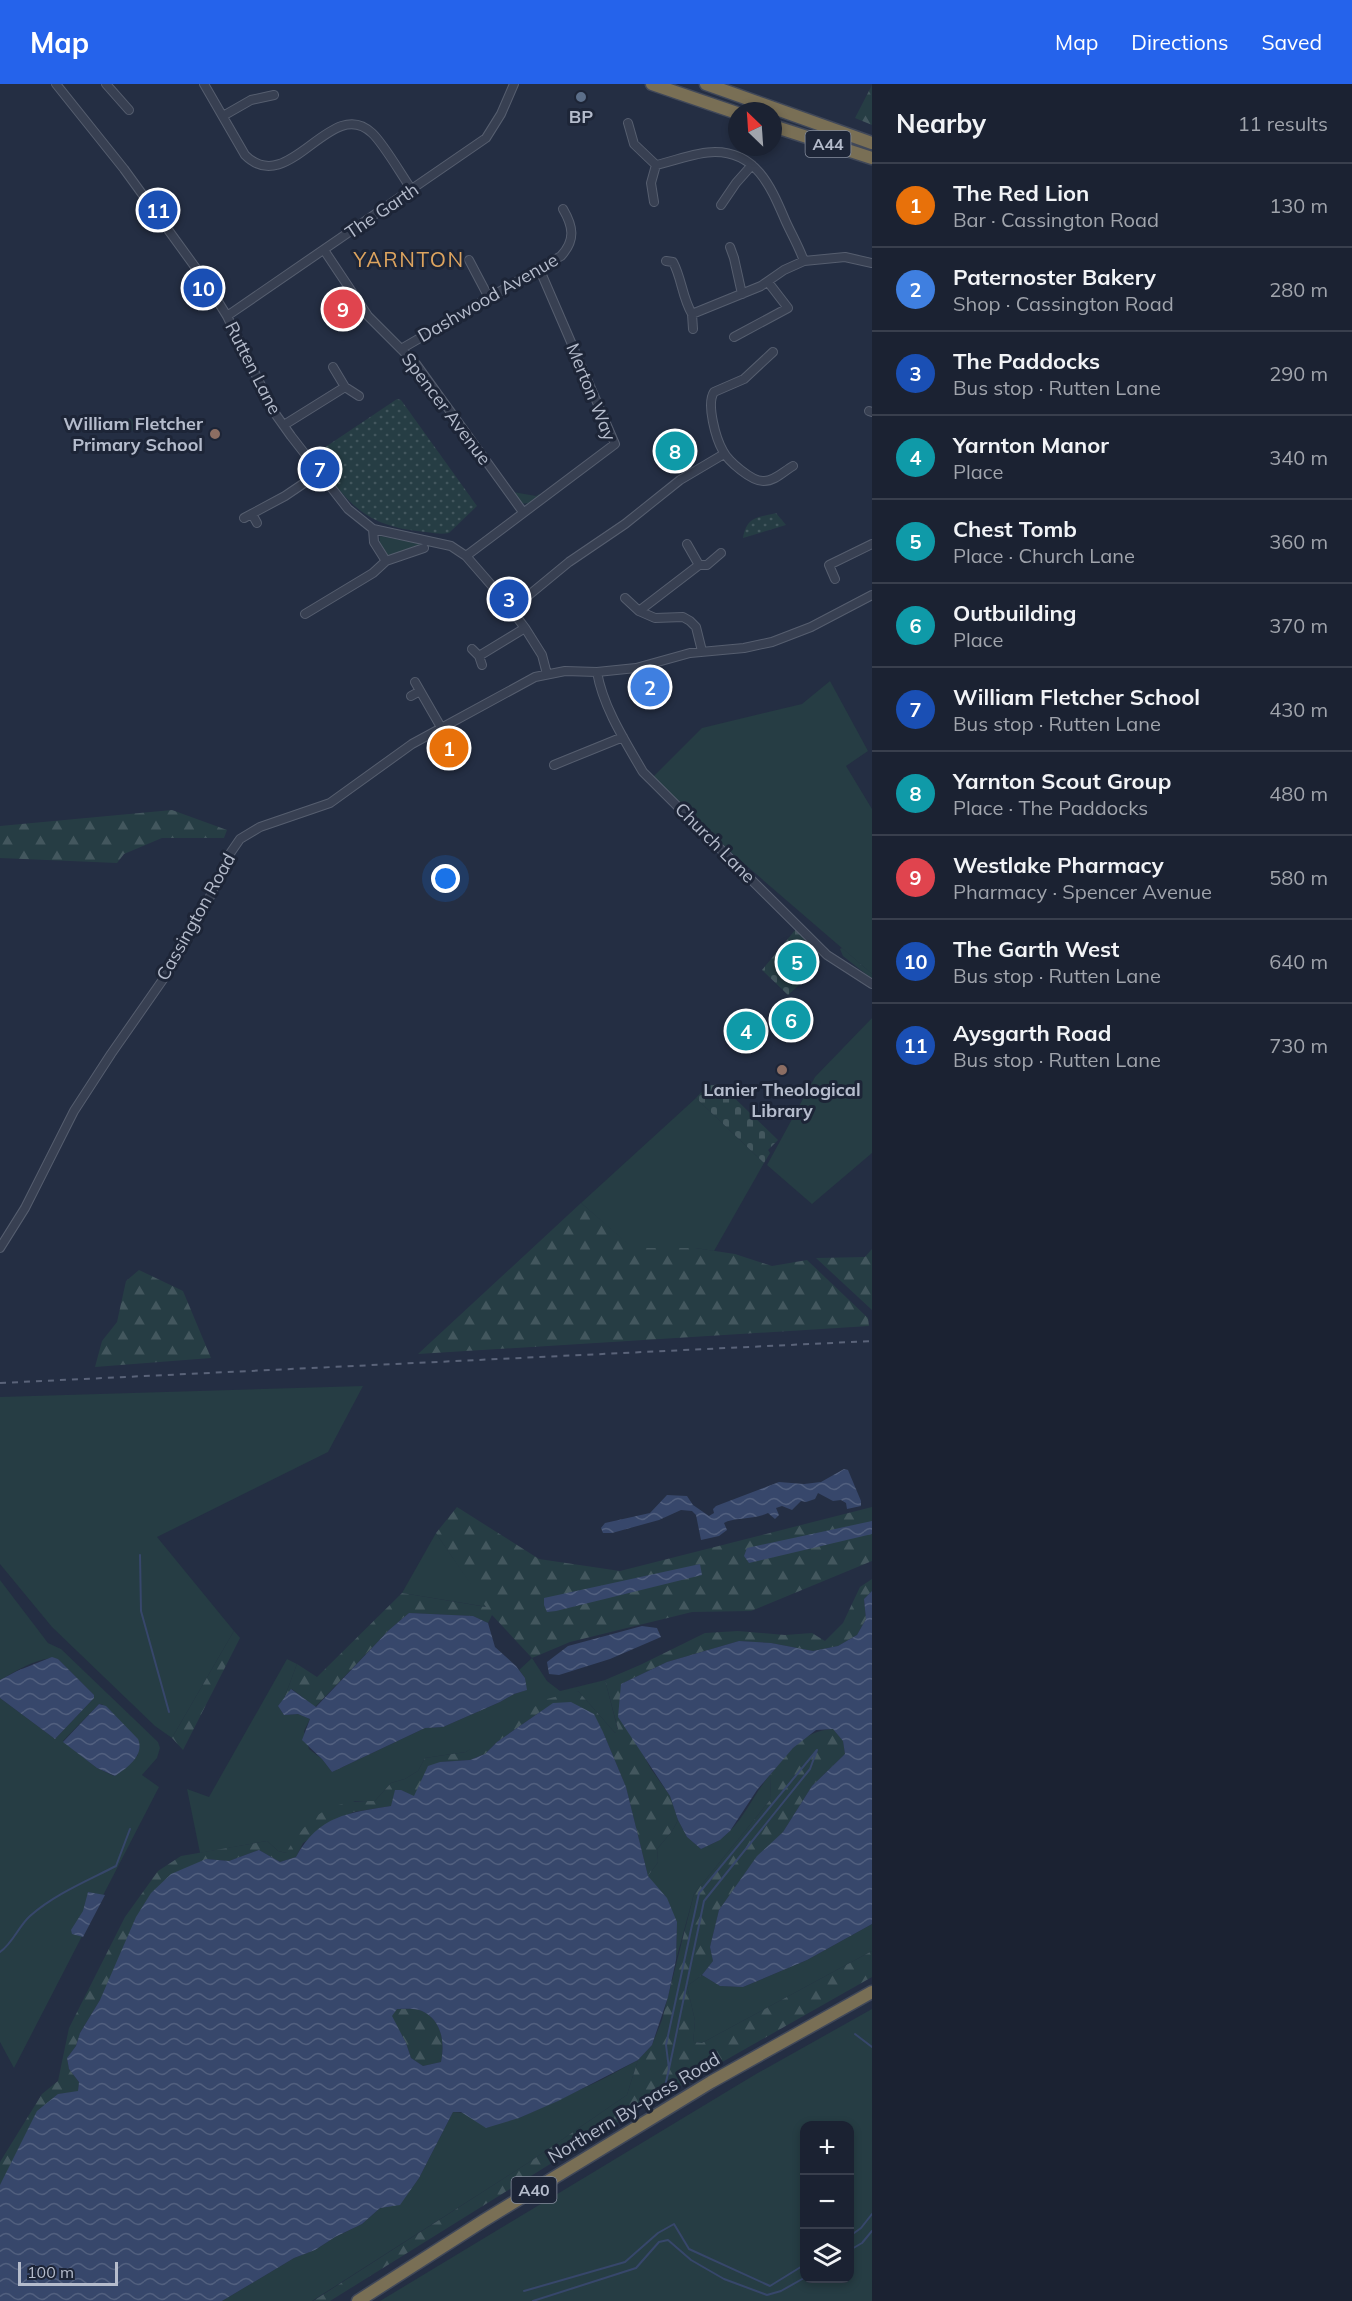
<!DOCTYPE html>
<meta charset="utf-8">
<style>
body{margin:0;font-family:Mulish,sans-serif;background:#282f3e;color:#f1f3f6}
.controls{position:absolute;right:18px;bottom:18px;display:grid;overflow:hidden;border-radius:12px;box-shadow:0 3px 9px #0003}
.controls button{width:54px;height:54px;display:grid;place-items:center;padding:0;border:0;border-bottom:2px solid #393f4d;background:#1b2232;color:#f1f3f6;font:30px sans-serif}
.compass{position:absolute;left:728px;top:18px;width:54px;height:54px;border-radius:50%;background:#1b2232;box-shadow:0 3px 9px #0003;rotate:335deg}
.scale{position:absolute;left:18px;bottom:15px;width:100px;box-sizing:border-box;padding-left:6px;border:3px solid #b5bccc;border-top:0;font-size:16px;line-height:21px;white-space:nowrap;color:#b5bccc;-webkit-text-stroke:4px #1d2537;paint-order:stroke}
.you{position:absolute;left:446px;top:795px;width:21px;height:21px;margin:-15px;border:4px solid #fff;border-radius:50%;background:#1a73e8;box-shadow:0 0 0 9px #1a73e833}
.badge{display:grid;place-items:center;width:39px;height:39px;border-radius:50%;background:#2563eb;color:#fff;font-size:20px;font-weight:700}
.pin{position:absolute;translate:-50% -50%;border:3px solid #fff;box-shadow:0 2px 6px #0006}
.list{margin:0;padding:0;list-style:none}
h2{display:flex;justify-content:space-between;align-items:center;height:78px;margin:0;padding:0 24px;font-size:26px}
h2 small{font-size:20px;font-weight:400;color:#a0a4ac}
.list li{display:grid;grid-template-columns:39px 1fr auto;gap:18px;align-items:center;box-sizing:border-box;height:84px;padding:0 24px;border-top:2px solid #393f4d}
.list b{display:block;font-size:22px;white-space:nowrap}
.list p{margin:0;font-size:20px;white-space:nowrap;color:#a0a4ac}
.list em{font-size:20px;font-style:normal;color:#a0a4ac}
.icon{flex:none;width:33px;height:33px;fill:none;stroke:currentColor;stroke-width:2;stroke-linecap:round;stroke-linejoin:round}
.map{position:relative;flex:none;width:872px;height:2217px;overflow:hidden}
header{display:flex;align-items:center;gap:36px;box-sizing:border-box;height:84px;padding:0 30px;background:#2563eb;color:#fff}
header strong{font-size:28px}
nav{display:flex;gap:33px;margin-inline-start:auto;font-size:21px}
main{display:flex}
aside{flex:1;background:#1b2232}
.map>svg:first-child{display:block}
.green{fill:#263d44;fill-rule:evenodd}
.forest{fill:url(#forest-firs)}
.cemetery{fill:url(#cemetery-stones)}
.park{fill:url(#park-dots)}
.water{fill:url(#water-waves);fill-rule:evenodd}
.lines{fill:none;stroke-linecap:round;stroke-linejoin:round}
.stream{stroke:#37476b;stroke-width:2}
.minor-casing{stroke:#565e6f;stroke-width:10}
.highway-casing{stroke:#404859;stroke-width:15}
.minor{stroke:#384052;stroke-width:8}
.highway{stroke:#796f55;stroke-width:12}
.rail{stroke:#5a6379;stroke-width:2;stroke-dasharray:6 6;stroke-linecap:butt}
.service-dot{fill:#5c6f8a;stroke:#1d2537;stroke-width:2}
.education-dot{fill:#8d6e63;stroke:#1d2537;stroke-width:2}
.labels{text-anchor:middle;stroke-width:6;stroke-linejoin:round;paint-order:stroke}
.shield{fill:#1d2537;stroke:#878f9f;stroke-width:1.5}
.shield-label{font-size:16px;font-weight:bold;fill:#b5bccc}
.poi-label{font-size:18px;font-weight:bold;fill:#b5bccc;stroke:#1d2537}
.street-label{font-size:18px;fill:#b5bccc;stroke:#1d2537}
.quarter-label{font-size:21px;letter-spacing:1.5px;fill:#dda45f;stroke:#1d2537}
</style>
<header>
<strong>Map</strong>
<nav><a>Map</a><a>Directions</a><a>Saved</a></nav>
</header>
<main>
<div class="map">
<svg width="872" height="2217" viewBox="0 0 872 2217">
<defs>
<pattern id="forest-firs" width="22" height="20" patternUnits="userSpaceOnUse" patternTransform="scale(1.5)"><rect width="22" height="20" fill="#263d44"/><path d="M5 1l3.5 6h-7zM16 11l3.5 6h-7z" fill="#43575e"/></pattern>
<pattern id="cemetery-stones" width="16" height="16" patternUnits="userSpaceOnUse" patternTransform="scale(1.5)"><rect width="16" height="16" fill="#263d44"/><path d="M2 7V4a2 2 0 0 1 4 0v3zM10 15v-3a2 2 0 0 1 4 0v3z" fill="#43575e"/></pattern>
<pattern id="park-dots" width="8" height="8" patternUnits="userSpaceOnUse" patternTransform="scale(1.5)"><rect width="8" height="8" fill="#263d44"/><path d="M2 2h.1M6 6h.1" fill="none" stroke="#43575e" stroke-width="1.8" stroke-linecap="round"/></pattern>
<pattern id="water-waves" width="16" height="10" patternUnits="userSpaceOnUse" patternTransform="scale(1.5)"><rect width="16" height="10" fill="#37476b"/><path d="M0 5q4-4 8 0t8 0" fill="none" stroke="#52607f"/></pattern>
</defs>
<rect width="100%" height="100%" fill="#242e43"/>
<path class="green" d="M 130,334 L 135,339 L 136,345 L 125,349 L 122,343 L 122,338 Z
M 513,408 L 536,412 L 539,410 L 541,412 L 530,419 L 520,420 Z
M 380,452 L 434,462 L 388,472 C 381,465 378,462 380,452 Z
M 830,597 L 868,667 L 846,682 L 872,725 L 872,890 L 734,771 L 652,694 L 702,644 L 802,620 Z
M 872,934 L 872,1069 L 812,1120 L 767,1081 L 815,993 Z
M 696,1014 L 764,1079 L 714,1167 L 695,1164 L 632,1164 L 581,1119 Z
M 363,1302 L 328,1368 L 157,1453 L 234,1547 L 172,1654 L 155,1642 L 52,1543 L 0,1480 L 0,1313 Z
M 436,1449 L 487,1523 L 402,1509 Z
M 0,1496 L 48,1559 L 61,1565 L 158,1658 L 160,1664 L 157,1674 L 142,1691 L 159,1703 L 14,1984 L 0,1958 L 0,1614 L 55,1655 L 94,1614 L 94,1611 L 58,1575 C 43,1570 14,1588 0,1596 ZM 99,1620 L 102,1620 L 138,1671 L 114,1692 L 97,1684 L 63,1657 Z
M 532,1574 L 547,1597 L 560,1607 L 605,1596 L 618,1646 L 615,1649 L 578,1607 L 466,1668 L 425,1674 L 418,1687 L 405,1695 L 391,1699 L 375,1717 L 355,1717 L 286,1769 L 278,1767 L 267,1757 L 200,1769 L 187,1705 L 209,1713 L 287,1575 L 297,1580 L 284,1615 L 278,1622 L 284,1631 L 298,1630 L 310,1635 L 304,1647 L 309,1665 L 322,1675 L 332,1688 L 425,1644 L 443,1643 L 500,1618 L 514,1610 L 526,1606 L 525,1594 L 519,1586 Z
M 770,1691 L 771,1715 L 694,1810 L 676,1876 L 677,1838 L 648,1792 L 658,1778 L 657,1765 L 672,1747 L 678,1736 L 687,1753 L 701,1765 C 708,1761 716,1759 722,1754 C 743,1738 753,1710 770,1691 Z
M 872,1840 L 872,1867 L 702,1959 L 693,1958 L 695,1937 L 687,1902 L 702,1891 L 720,1902 L 743,1903 L 807,1876 Z
M 872,1925 L 872,2217 L 380,2217 L 756,1990 ZM 804,2042 L 850,2042 L 850,2194 L 804,2194 Z
M 638,1976 L 627,2011 L 528,2079 L 312,2217 L 222,2217 L 294,2174 L 315,2166 L 335,2153 L 362,2140 L 380,2124 L 400,2120 L 419,2094 L 453,2028 L 519,2034 L 603,1995 Z"/>
<path class="forest" d="M 872,1 L 872,41 L 855,34 Z
M 172,726 L 227,746 L 224,754 L 162,754 L 124,770 L 117,779 L 0,774 L 0,742 Z
M 842,864 L 872,890 L 872,895 L 843,872 L 840,865 Z
M 581,1119 L 633,1164 L 695,1164 L 735,1170 L 772,1182 L 807,1176 L 868,1234 L 869,1242 L 418,1270 Z
M 872,1165 L 872,1226 L 816,1174 L 865,1173 Z
M 139,1186 L 183,1207 L 211,1274 L 95,1283 L 102,1257 L 117,1238 L 126,1197 Z
M 457,1423 L 539,1475 L 620,1487 L 872,1423 L 872,1477 L 751,1527 L 692,1528 L 570,1558 L 532,1574 L 492,1531 L 488,1539 L 473,1532 L 409,1529 L 389,1546 L 315,1623 L 292,1605 L 284,1615 L 297,1580 L 317,1593 L 402,1509 L 486,1523 L 436,1449 Z
M 872,1495 L 872,1507 L 864,1515 L 866,1535 L 857,1551 L 838,1562 L 813,1567 L 771,1559 L 739,1557 L 667,1578 L 621,1600 L 636,1658 L 651,1685 L 670,1712 L 678,1736 L 672,1747 L 657,1765 L 658,1778 L 648,1792 L 626,1703 L 603,1648 L 553,1619 L 497,1658 L 485,1670 L 470,1676 L 440,1678 L 414,1713 L 401,1706 L 391,1722 L 353,1728 L 303,1759 L 296,1773 L 280,1778 L 259,1766 L 229,1777 L 206,1775 L 100,1916 L 80,1949 L 76,1962 L 67,1974 L 69,1985 L 79,1998 L 78,2008 L 58,2010 L 0,2101 L 0,2078 L 42,2010 L 58,1997 L 69,1944 L 125,1833 L 158,1787 L 181,1772 L 267,1757 L 278,1767 L 286,1769 C 310,1730 329,1716 375,1717 L 391,1699 L 405,1695 L 418,1687 L 425,1674 L 466,1668 L 490,1651 L 547,1615 L 578,1607 L 615,1649 L 618,1645 L 605,1596 L 640,1581 L 705,1549 L 738,1547 L 785,1551 L 812,1549 L 825,1557 L 843,1539 L 860,1503 Z
M 234,1547 L 240,1554 L 183,1666 L 172,1654 Z
M 833,1645 L 843,1657 L 845,1670 L 812,1702 L 783,1748 L 757,1773 L 719,1826 L 710,1863 L 713,1877 L 702,1891 L 687,1902 L 695,1937 L 693,1958 L 702,1959 L 872,1867 L 872,1893 L 629,2031 L 330,2217 L 313,2217 L 528,2079 L 627,2011 L 638,1976 L 652,1961 L 662,1936 L 694,1810 L 771,1715 L 770,1691 C 789,1668 802,1647 833,1645 Z
M 397,1925 C 404,1925 415,1924 422,1927 C 442,1936 445,1959 441,1978 L 423,1982 L 411,1974 L 406,1959 L 391,1932 Z"/>
<path class="cemetery" d="M 796,845 L 818,873 L 819,883 L 788,911 L 762,886 Z
M 720,1000 L 778,1056 L 768,1066 L 770,1069 L 764,1079 L 696,1014 L 707,1002 Z"/>
<path class="park" d="M 397,315 L 401,316 L 477,422 L 449,449 C 439,451 428,448 417,447 C 359,440 346,414 312,372 Z
M 776,429 L 786,441 L 743,454 C 747,432 757,434 776,429 Z"/>
<path class="water" d="M 844,1385 L 848,1386 L 861,1417 L 861,1422 L 847,1425 L 846,1419 L 841,1416 L 833,1417 L 818,1409 L 815,1415 L 806,1418 L 801,1417 L 792,1426 L 782,1422 L 776,1424 L 779,1431 L 775,1435 L 768,1429 C 754,1436 733,1433 724,1439 L 727,1446 L 719,1452 L 701,1456 L 696,1431 L 692,1427 L 681,1426 L 659,1436 L 612,1449 L 603,1449 L 601,1444 L 605,1439 L 650,1429 L 667,1411 L 687,1412 L 693,1421 L 709,1432 L 714,1429 L 713,1425 L 716,1422 L 779,1398 L 804,1400 L 821,1398 Z
M 872,1437 L 872,1450 L 749,1479 L 744,1472 L 747,1464 Z
M 700,1480 L 702,1491 L 556,1527 L 547,1528 L 544,1521 L 544,1514 Z
M 872,1507 L 872,1840 L 807,1876 L 743,1903 L 720,1902 L 702,1891 L 713,1877 L 710,1863 L 719,1826 L 757,1772 L 783,1748 L 812,1702 L 845,1670 L 843,1657 L 833,1645 L 816,1646 L 793,1664 L 757,1706 L 730,1747 L 720,1756 L 701,1765 L 687,1753 L 678,1736 L 670,1712 L 618,1633 L 621,1600 L 667,1578 L 739,1557 L 771,1559 L 813,1567 L 838,1562 L 857,1551 L 866,1535 L 864,1515 Z
M 409,1529 L 473,1532 L 488,1539 L 495,1563 L 516,1582 L 525,1594 L 527,1606 L 514,1610 L 500,1618 L 443,1643 L 425,1644 L 332,1688 L 322,1675 L 302,1656 L 310,1635 L 298,1630 L 284,1631 L 278,1622 L 291,1605 L 316,1623 L 389,1546 Z
M 642,1542 L 657,1544 L 661,1553 L 610,1575 L 559,1591 L 549,1590 L 547,1578 L 568,1562 Z
M 52,1573 L 58,1575 L 94,1611 L 94,1614 L 55,1655 L 0,1614 L 0,1596 L 17,1587 Z
M 571,1618 L 594,1630 L 603,1648 L 626,1703 L 648,1792 L 667,1814 L 677,1838 L 676,1876 L 668,1913 L 652,1961 L 638,1976 L 558,2017 L 519,2034 L 486,2044 L 461,2028 L 453,2028 L 419,2094 L 400,2121 L 380,2124 L 362,2140 L 335,2153 L 315,2166 L 294,2174 L 222,2217 L 0,2217 L 0,2101 L 37,2027 L 58,2010 L 78,2007 L 79,1998 L 69,1985 L 67,1974 L 76,1962 L 80,1949 L 100,1916 L 136,1833 L 151,1809 L 171,1790 L 206,1775 L 229,1777 L 259,1766 L 280,1778 L 296,1773 C 319,1731 348,1729 391,1722 L 395,1706 L 401,1706 L 414,1712 L 428,1682 L 440,1678 L 470,1676 L 485,1670 L 497,1658 L 553,1619 ZM 397,1925 C 404,1925 415,1924 422,1927 C 442,1936 445,1959 441,1978 L 423,1982 L 411,1974 L 406,1959 L 392,1932 Z
M 99,1620 L 106,1622 L 138,1655 C 145,1671 127,1684 115,1692 L 97,1684 L 63,1658 Z
M 88,1808 L 105,1811 L 83,1853 L 72,1850 L 71,1846 L 83,1827 Z"/>
<g class="lines">
<path class="stream" d="M 140,1471 L 141,1527 L 169,1628
M 0,1868 C 13,1859 18,1843 30,1832 C 55,1810 87,1797 116,1782 L 130,1745
M 855,1950 L 872,1963
M 663,2011 L 669,1985 L 704,1817 L 810,1685 L 817,1666 L 699,1809 L 666,1961 L 669,1985
M 850,2152 L 861,2144 L 872,2130
M 850,2166 L 862,2159 L 872,2147
M 524,2207 L 625,2178 L 658,2149 L 674,2140 L 689,2165 L 770,2202 L 804,2181
M 533,2217 L 636,2184 L 659,2158 L 668,2156 L 691,2176 L 724,2195 L 767,2211 L 781,2207 L 804,2194"/>
<g class="minor-casing">
<path id="minor" d="M 56,0 L 124,85 L 206,198 L 227,232 L 274,328 L 291,352 L 348,425 L 373,445 L 451,462 L 466,472 L 500,511 L 525,544 L 542,571 L 547,590
M 106,0 L 129,26
M 204,0 L 245,71 C 289,115 331,10 372,49 C 384,60 402,92 412,106
M 223,32 L 251,16 L 274,11
M 628,39 L 634,60 L 656,81 C 675,77 695,68 715,68 C 758,68 772,106 786,138 C 792,151 799,163 804,177
M 654,118 L 651,99 L 656,81
M 721,121 L 736,99 L 752,81
M 730,163 L 734,174 L 742,210
M 324,166 L 368,232 L 416,280 L 523,428
M 469,176 L 488,212
M 666,177 L 673,178 C 682,195 682,213 692,230
M 227,232 L 486,54 L 501,30 L 514,0
M 693,245 L 692,230 L 761,202 L 784,186 L 804,177 L 845,173 L 872,179
M 734,253 L 788,224 L 768,198
M 401,265 L 561,172 C 576,156 573,142 563,125
M 773,268 L 744,295 L 714,308 C 706,320 716,355 723,367 C 728,377 752,398 764,397 C 775,397 784,387 793,382
M 345,303 L 359,312
M 869,327 L 872,328
M 284,341 L 345,303 L 333,283
M 252,430 L 257,439
M 244,434 L 285,412 L 319,389
M 373,445 L 374,458 L 386,477 L 424,464
M 687,460 L 699,481
M 466,472 L 615,360 L 539,184
M 835,495 L 829,481 L 872,460
M 625,514 L 639,527
M 512,525 L 569,478 L 625,440 L 680,396 L 724,370
M 305,530 L 373,489 L 386,477
M 472,565 L 479,572
M 702,567 L 696,543 L 690,537 L 683,533 L 655,534 L 639,527 L 699,481 L 707,481 L 721,469
M 482,581 L 479,572 L 525,544
M 597,588 C 603,623 625,657 643,688 L 827,871 L 872,900
M 415,598 L 442,645
M 411,612 L 420,607
M 554,681 L 623,653
M 0,1164 L 25,1124 L 74,1027 L 111,970 L 171,884 L 207,819 L 229,771 L 240,755 L 260,743 L 330,719 L 412,660 L 535,593 L 565,587 L 597,588 L 636,584 L 690,569 L 744,564 L 772,558 L 811,543 L 872,511"/>
</g>
<g class="highway-casing">
<path id="highway" d="M 652,0 L 737,29
M 706,0 L 872,59
M 773,42 L 872,74
M 358,2217 L 483,2137 L 711,1998 L 872,1908"/>
</g>
<use href="#minor" class="minor"/>
<use href="#highway" class="highway"/>
<path class="rail" d="M 0,1299 L 872,1257"/>
</g>
<circle class="service-dot" cx="581" cy="13" r="6"/>
<g class="education-dot">
<circle cx="215" cy="350" r="6"/>
<circle cx="782" cy="986" r="6"/>
</g>
<g class="labels">
<g class="shield">
<rect x="805.5" y="47" width="45" height="26" rx="4.5"/>
<rect x="511.5" y="2093" width="45" height="26" rx="4.5"/>
</g>
<g class="shield-label">
<text x="828" y="66">A44</text>
<text x="534" y="2112">A40</text>
</g>
<g class="poi-label">
<text x="581" y="39">BP</text>
<text x="203" y="346" text-anchor="end">William Fletcher<tspan x="203" dy="21">Primary School</tspan></text>
<text x="782" y="1012">Lanier Theological<tspan x="782" dy="21">Library</tspan></text>
</g>
<g class="street-label">
<text transform="translate(382 127) rotate(-34)" y="6">The Garth</text>
<text transform="translate(488 214) rotate(-30)" y="6">Dashwood Avenue</text>
<text transform="translate(253 284) rotate(63)" y="6">Rutten Lane</text>
<text transform="translate(591 308) rotate(68)" y="6">Merton Way</text>
<text transform="translate(446 325) rotate(53)" y="6">Spencer Avenue</text>
<text transform="translate(715 759) rotate(45)" y="6">Church Lane</text>
<text transform="translate(196 833) rotate(-61)" y="6">Cassington Road</text>
<text transform="translate(634 2024) rotate(-31)" y="6">Northern By-pass Road</text>
</g>
<g class="quarter-label">
<text x="409" y="183">YARNTON</text>
</g>
</g>
</svg>
<div class="controls">
<button>+</button>
<button>−</button>
<button><svg class="icon" aria-label="layers" viewBox="0 0 24 24"><path d="M12 4l9 5-9 5-9-5zM3 14l9 5 9-5"/></svg></button>
</div>
<svg class="compass" viewBox="-18 -18 36 36"><path d="M0-13l5 13h-10z" fill="#e53935"/><path d="M0 13l5-13h-10z" fill="#a0a4ac"/></svg>
<div class="scale">100 m</div>
<div class="you"></div>
<div class="pin badge" style="left:449px;top:664px;background:#e8710a">1</div>
<div class="pin badge" style="left:650px;top:603px;background:#3f7fe0">2</div>
<div class="pin badge" style="left:509px;top:515px;background:#1a4fb4">3</div>
<div class="pin badge" style="left:746px;top:947px;background:#0f9aa8">4</div>
<div class="pin badge" style="left:797px;top:878px;background:#0f9aa8">5</div>
<div class="pin badge" style="left:791px;top:936px;background:#0f9aa8">6</div>
<div class="pin badge" style="left:320px;top:385px;background:#1a4fb4">7</div>
<div class="pin badge" style="left:675px;top:367px;background:#0f9aa8">8</div>
<div class="pin badge" style="left:343px;top:225px;background:#e0444e">9</div>
<div class="pin badge" style="left:203px;top:204px;background:#1a4fb4">10</div>
<div class="pin badge" style="left:158px;top:126px;background:#1a4fb4">11</div>
</div>
<aside>
<h2>Nearby<small>11 results</small></h2>
<ul class="list">
<li><span class="badge" style="background:#e8710a">1</span><div><b>The Red Lion</b><p>Bar · Cassington Road</p></div><em>130 m</em></li>
<li><span class="badge" style="background:#3f7fe0">2</span><div><b>Paternoster Bakery</b><p>Shop · Cassington Road</p></div><em>280 m</em></li>
<li><span class="badge" style="background:#1a4fb4">3</span><div><b>The Paddocks</b><p>Bus stop · Rutten Lane</p></div><em>290 m</em></li>
<li><span class="badge" style="background:#0f9aa8">4</span><div><b>Yarnton Manor</b><p>Place</p></div><em>340 m</em></li>
<li><span class="badge" style="background:#0f9aa8">5</span><div><b>Chest Tomb</b><p>Place · Church Lane</p></div><em>360 m</em></li>
<li><span class="badge" style="background:#0f9aa8">6</span><div><b>Outbuilding</b><p>Place</p></div><em>370 m</em></li>
<li><span class="badge" style="background:#1a4fb4">7</span><div><b>William Fletcher School</b><p>Bus stop · Rutten Lane</p></div><em>430 m</em></li>
<li><span class="badge" style="background:#0f9aa8">8</span><div><b>Yarnton Scout Group</b><p>Place · The Paddocks</p></div><em>480 m</em></li>
<li><span class="badge" style="background:#e0444e">9</span><div><b>Westlake Pharmacy</b><p>Pharmacy · Spencer Avenue</p></div><em>580 m</em></li>
<li><span class="badge" style="background:#1a4fb4">10</span><div><b>The Garth West</b><p>Bus stop · Rutten Lane</p></div><em>640 m</em></li>
<li><span class="badge" style="background:#1a4fb4">11</span><div><b>Aysgarth Road</b><p>Bus stop · Rutten Lane</p></div><em>730 m</em></li>
</ul>
</aside>
</main>
